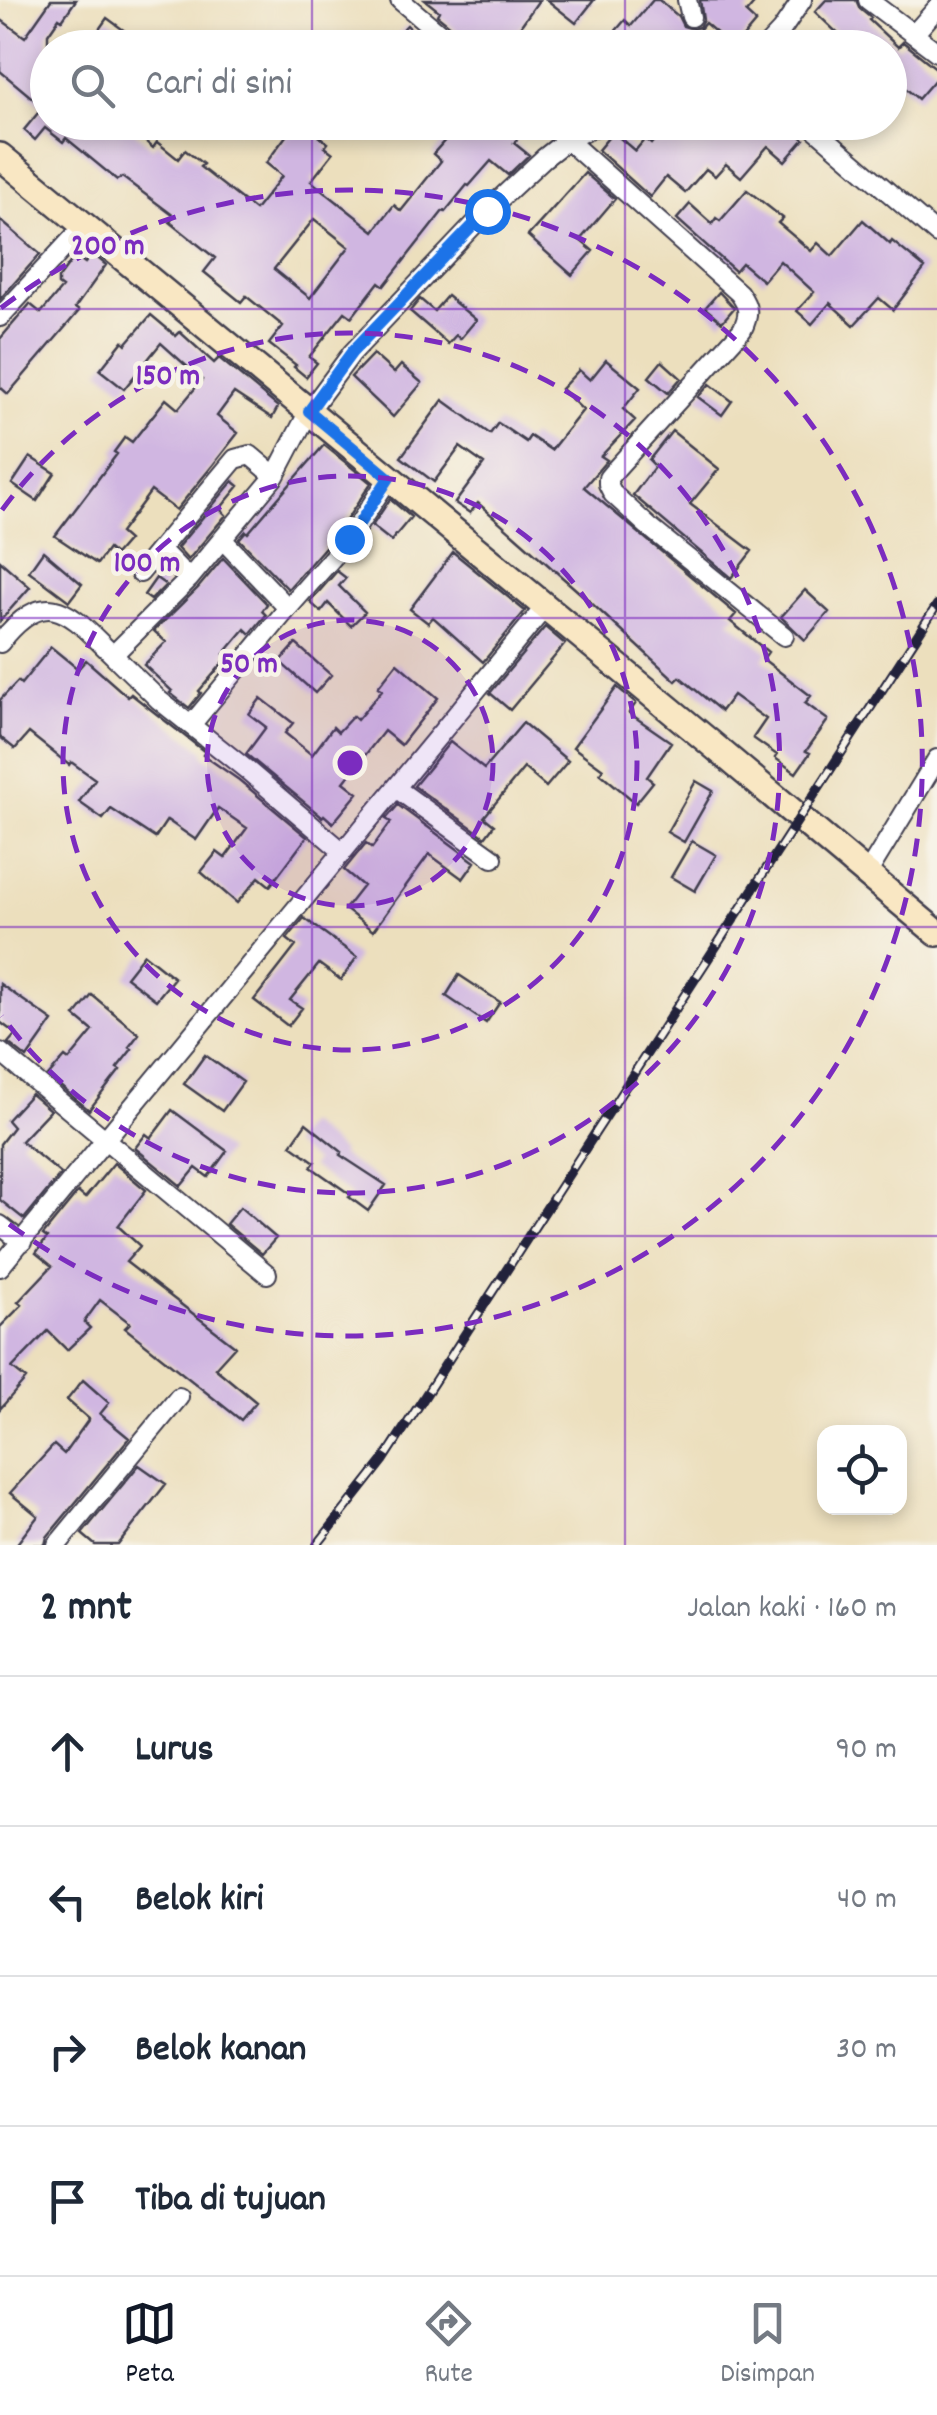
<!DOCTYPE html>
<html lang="id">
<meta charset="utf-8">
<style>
body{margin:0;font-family:Dekko,sans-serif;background:#f2f2f3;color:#1f2937}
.controls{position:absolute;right:30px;bottom:30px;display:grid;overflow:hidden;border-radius:20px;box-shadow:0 5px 15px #0003}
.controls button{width:90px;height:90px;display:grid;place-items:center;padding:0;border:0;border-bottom:2px solid #e0e1e3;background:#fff;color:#1f2937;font:50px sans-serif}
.stop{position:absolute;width:30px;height:30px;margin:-22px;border:8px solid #1a73e8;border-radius:50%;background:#fff}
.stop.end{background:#1a73e8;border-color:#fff;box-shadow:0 2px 10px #0008}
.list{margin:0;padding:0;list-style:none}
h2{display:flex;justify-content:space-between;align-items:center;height:130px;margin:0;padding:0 40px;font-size:42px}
h2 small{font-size:32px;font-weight:400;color:#747a83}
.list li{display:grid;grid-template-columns:65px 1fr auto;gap:30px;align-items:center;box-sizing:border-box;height:150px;padding:0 40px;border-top:2px solid #e0e1e3}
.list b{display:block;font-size:38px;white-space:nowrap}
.list em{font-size:32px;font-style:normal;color:#747a83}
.icon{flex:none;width:55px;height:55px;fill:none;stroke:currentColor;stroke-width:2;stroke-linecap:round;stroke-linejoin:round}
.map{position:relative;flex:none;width:937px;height:1545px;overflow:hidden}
.search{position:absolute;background:#fff;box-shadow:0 5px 15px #0003;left:30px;right:30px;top:30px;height:110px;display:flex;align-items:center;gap:25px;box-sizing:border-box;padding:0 35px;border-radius:55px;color:#747a83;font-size:38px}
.sheet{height:730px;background:#fff}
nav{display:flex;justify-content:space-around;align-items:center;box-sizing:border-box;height:140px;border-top:2px solid #e0e1e3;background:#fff;font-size:28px;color:#747a83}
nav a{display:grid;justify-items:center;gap:5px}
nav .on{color:#111827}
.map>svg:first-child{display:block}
.building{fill:#d0b6e1;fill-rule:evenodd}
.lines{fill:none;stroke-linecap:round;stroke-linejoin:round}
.street-casing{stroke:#403e4e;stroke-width:22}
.secondary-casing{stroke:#403e4e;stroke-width:30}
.street{stroke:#fff;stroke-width:18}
.secondary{stroke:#f9e7c3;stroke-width:25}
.rail-casing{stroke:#22223b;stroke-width:10}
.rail{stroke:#f7f3e8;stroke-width:6;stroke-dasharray:19;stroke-linecap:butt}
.route{stroke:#1a73e8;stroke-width:12}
.grid{fill:none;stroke:#7b2cbf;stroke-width:2.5;stroke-opacity:0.55}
.ring{fill:none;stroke:#7b2cbf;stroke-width:5;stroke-dasharray:18 12}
.centre{fill:#7b2cbf;stroke:#f7f3e8;stroke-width:5}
.ring-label{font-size:30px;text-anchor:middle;font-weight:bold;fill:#7b2cbf;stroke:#f7f3e8;stroke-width:9;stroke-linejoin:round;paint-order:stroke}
</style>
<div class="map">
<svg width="937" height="1545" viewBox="0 0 937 1545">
<rect width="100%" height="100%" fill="#f7f3e8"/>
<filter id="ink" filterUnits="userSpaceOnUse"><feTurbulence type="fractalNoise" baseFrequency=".01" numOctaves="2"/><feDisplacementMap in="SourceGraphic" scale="20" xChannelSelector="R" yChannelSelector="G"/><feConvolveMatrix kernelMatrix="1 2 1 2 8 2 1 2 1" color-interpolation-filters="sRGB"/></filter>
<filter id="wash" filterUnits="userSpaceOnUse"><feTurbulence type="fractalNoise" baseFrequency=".0048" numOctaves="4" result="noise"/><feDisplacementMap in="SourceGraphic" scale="40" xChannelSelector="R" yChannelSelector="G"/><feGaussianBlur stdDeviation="2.25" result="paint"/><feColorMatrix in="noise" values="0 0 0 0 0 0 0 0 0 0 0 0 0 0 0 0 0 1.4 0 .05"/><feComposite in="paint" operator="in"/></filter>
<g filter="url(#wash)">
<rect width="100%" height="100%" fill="#ecdfbd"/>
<g id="blocks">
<path class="building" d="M 51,0 L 76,0 L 62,20 L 59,18 L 48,34 L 48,122 L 136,122 L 131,129 L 153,148 L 157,142 L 178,159 L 185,150 L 203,164 L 200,167 L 255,210 L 282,176 L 266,163 L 286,136 L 269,122 L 307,122 L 322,135 L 320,137 L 328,143 L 325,147 L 333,153 L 311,181 L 374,231 L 394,205 L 401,211 L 441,161 L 433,154 L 461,122 L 513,122 L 524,131 L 514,143 L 529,155 L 508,175 L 491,161 L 469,186 L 467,185 L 445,212 L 443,211 L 384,286 L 379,282 L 352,317 L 345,312 L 309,357 L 317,363 L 306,377 L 294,367 L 296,365 L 269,344 L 283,326 L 246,296 L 241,302 L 204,272 L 215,258 L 170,222 L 174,216 L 122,177 L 117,180 L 66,138 L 63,142 L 45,128 L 35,140 L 24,130 L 43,107 L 0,71 L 0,19 L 25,37 ZM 314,219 L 349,247 L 310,298 L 274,269 Z
M 425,0 L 539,0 L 505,48 L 478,48 L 437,15 L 439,11 Z
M 547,0 L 594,0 L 576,23 Z
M 653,0 L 659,0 L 678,16 L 683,26 L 693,29 L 699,27 L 703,20 L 700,0 L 757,0 L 746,13 L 756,22 L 734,48 L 705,23 L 684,48 L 601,48 L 625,20 L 631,26 Z
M 826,0 L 856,0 L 860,9 L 871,18 L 869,20 L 898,47 L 903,42 L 937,69 L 937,77 L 918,99 L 890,75 L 890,48 L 853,48 L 815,12 Z
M 107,18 L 129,34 L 119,48 L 86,48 Z
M 407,25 L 429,48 L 385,48 Z
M 669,122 L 736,122 L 749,135 L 760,122 L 785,122 L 804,139 L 785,161 L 768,146 L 741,177 L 726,164 L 715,176 L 706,169 L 685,193 L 666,177 L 650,197 L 598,150 L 613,132 L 635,151 L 645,139 L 651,144 Z
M 585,173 L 615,199 L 580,240 L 593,251 L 572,275 L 528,236 Z
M 747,190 L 783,218 L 778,223 L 811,251 L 818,243 L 832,256 L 863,220 L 890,244 L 892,241 L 925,268 L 893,310 L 879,298 L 854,325 L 830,303 L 812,324 L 797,311 L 814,292 L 780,261 L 763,281 L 742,263 L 735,271 L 677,219 L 690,204 L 712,224 L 716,218 L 720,221 Z
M 0,220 L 40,254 L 0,299 Z
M 93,254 L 106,265 L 75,308 L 79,311 L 8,394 L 0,387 L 0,339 L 30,304 L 41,313 L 62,288 L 58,285 L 58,279 L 75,256 L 85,263 Z
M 719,292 L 734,308 L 722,322 L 705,308 Z
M 447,296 L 476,320 L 460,339 L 456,335 L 448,344 L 410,311 L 420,299 L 434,311 Z
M 151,315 L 176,336 L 180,332 L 214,363 L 219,358 L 278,407 L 272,418 L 234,393 L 217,416 L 238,433 L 213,465 L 176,510 L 151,491 L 120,533 L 128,540 L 115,555 L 108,549 L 97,564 L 55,536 L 117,454 L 114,452 L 125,437 L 132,442 L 166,399 L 178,409 L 202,380 L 161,343 L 124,389 L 100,370 L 123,341 L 126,344 Z
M 373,354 L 394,373 L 401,365 L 422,383 L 393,417 L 351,377 Z
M 606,360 L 640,388 L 623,409 L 635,420 L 601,456 L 607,460 L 584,487 L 736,614 L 730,621 L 768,652 L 763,659 L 811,696 L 805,703 L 828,720 L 806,751 L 810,753 L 796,773 L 775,758 L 777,755 L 753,738 L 766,719 L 733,695 L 721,711 L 680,677 L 676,681 L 588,600 L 478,503 L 470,513 L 455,503 L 484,464 L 460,447 L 434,482 L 401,457 L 443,400 L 490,434 L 498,423 L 526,442 L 530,436 L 551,450 L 583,410 L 561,389 L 579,370 L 590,380 Z
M 662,361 L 681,378 L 668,393 L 649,377 Z
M 710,384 L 732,401 L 722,415 L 698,397 Z
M 672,431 L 719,469 L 690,504 L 752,551 L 731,578 L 633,495 L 655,466 L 649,460 Z
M 324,445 L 371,483 L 339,531 L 288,589 L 239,539 L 246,531 L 248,533 Z
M 30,457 L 55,473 L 37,501 L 12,484 Z
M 233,481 L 239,486 L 220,509 L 226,515 L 188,560 L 177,548 Z
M 390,499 L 411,517 L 391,541 L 372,526 Z
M 43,551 L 82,584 L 69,601 L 29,571 Z
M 453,552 L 525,611 L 483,662 L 433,617 L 428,623 L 410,609 Z
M 223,558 L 267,604 L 262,611 L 266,615 L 250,634 L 245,629 L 224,654 L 228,657 L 199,691 L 201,693 L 189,708 L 170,693 L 172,691 L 144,665 L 166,642 L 154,631 L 198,588 Z
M 0,561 L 30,587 L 0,621 Z
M 337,571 L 346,578 L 339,586 L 365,612 L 351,626 L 328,603 L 321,612 L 310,602 Z
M 156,578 L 166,585 L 151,600 L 144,595 Z
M 805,590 L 829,612 L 805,640 L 781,617 Z
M 545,627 L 565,644 L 510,710 L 490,693 Z
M 296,644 L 331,675 L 315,693 L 280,662 Z
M 51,647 L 78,669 L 86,660 L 128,697 L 131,694 L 205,752 L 203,755 L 239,780 L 307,837 L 270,886 L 259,877 L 237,903 L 201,872 L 217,852 L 225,858 L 247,828 L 218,808 L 196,840 L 167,820 L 155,838 L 111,809 L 103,819 L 79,802 L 95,779 L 71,762 L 69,765 L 29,733 L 15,749 L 0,737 L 0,700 L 18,681 L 21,684 Z
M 397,663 L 438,698 L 401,745 L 384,731 L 344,782 L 358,793 L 333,823 L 324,815 L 322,817 L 246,754 L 266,727 L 249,714 L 261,698 L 293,723 L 285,733 L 312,755 L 333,727 L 338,732 L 353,716 L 357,720 L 382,690 L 378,687 Z
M 617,687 L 636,703 L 629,713 L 671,742 L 647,777 L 653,782 L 636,803 L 600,773 L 603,769 L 573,747 Z
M 523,723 L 568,761 L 546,787 L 524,768 L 484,817 L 494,825 L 485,837 L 414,786 L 450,742 L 484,769 Z
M 696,781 L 713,791 L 684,842 L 667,832 Z
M 398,805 L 475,862 L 463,879 L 429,854 L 373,931 L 345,909 L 363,886 L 344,870 L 366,843 L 372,848 L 391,822 L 386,819 Z
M 692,841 L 716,855 L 695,891 L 671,877 Z
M 304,918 L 357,957 L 341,980 L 319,964 L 290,1000 L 302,1008 L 288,1026 L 254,1000 L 296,946 L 287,939 Z
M 144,954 L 174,978 L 156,1000 L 126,977 Z
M 459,975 L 500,1002 L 486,1023 L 446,996 Z
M 0,984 L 53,1021 L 27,1058 L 8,1043 L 16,1034 L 0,1022 Z
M 92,995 L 139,1034 L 129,1047 L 132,1049 L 117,1068 L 120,1070 L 89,1110 L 48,1076 L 65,1057 L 69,1060 L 93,1031 L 75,1016 Z
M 205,1055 L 243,1082 L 222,1111 L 184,1084 Z
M 31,1094 L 50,1110 L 21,1141 L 61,1174 L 24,1219 L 0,1200 L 0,1144 L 13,1127 L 7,1120 Z
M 172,1110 L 227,1151 L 208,1177 L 196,1168 L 181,1186 L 135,1148 L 146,1134 L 151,1138 Z
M 306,1123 L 342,1152 L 340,1155 L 386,1185 L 368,1211 L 349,1197 L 351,1195 L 311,1167 L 315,1162 L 291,1145 Z
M 114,1163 L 146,1190 L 118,1226 L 140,1246 L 126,1262 L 235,1346 L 215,1368 L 256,1402 L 241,1420 L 125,1328 L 130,1323 L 100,1300 L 84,1322 L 90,1328 L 67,1350 L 48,1331 L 12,1368 L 26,1379 L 0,1409 L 0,1327 L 22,1305 L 18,1302 L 52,1266 L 36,1253 L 47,1238 L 43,1235 L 78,1192 L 85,1198 Z
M 240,1207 L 276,1238 L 262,1254 L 226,1224 Z
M 83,1380 L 109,1403 L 100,1414 L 129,1438 L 47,1537 L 45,1545 L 16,1545 L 38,1516 L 10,1493 L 54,1445 L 64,1454 L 89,1419 L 67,1400 Z
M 139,1465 L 166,1484 L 118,1545 L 95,1545 L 82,1534 Z"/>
</g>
</g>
<g filter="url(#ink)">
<use href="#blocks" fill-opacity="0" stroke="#403e4e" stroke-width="2.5"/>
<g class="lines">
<g class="street-casing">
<path id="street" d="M 400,0 L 457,48
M 687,0 L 691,17
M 868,0 L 937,52
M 915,33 L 937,8
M 765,48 L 781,31 L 802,0
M 547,122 L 739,293 C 749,307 750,314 742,330 L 613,472 L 608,478 L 608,484 L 613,494 L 649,527 L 784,636
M 807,122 L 937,234
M 0,317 L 84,226
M 223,540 L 288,608 L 349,539 L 389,478
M 160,549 L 189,579
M 140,573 L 235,459 L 250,455 L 275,476
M 0,643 C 48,582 70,614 113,655
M 191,725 L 288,608
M 397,789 L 493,858
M 342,851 L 247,770 L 159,700 L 113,655 L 189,579 L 275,476 L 309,411 L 352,353 L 487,211 L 544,158 L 567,140 L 604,122
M 867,874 L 937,759
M 0,1052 L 267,1274
M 0,1225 L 22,1242
M 0,1267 L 545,607
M 57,1545 L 179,1397"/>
</g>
<g class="secondary-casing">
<path id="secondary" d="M 0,156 L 708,741 L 937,933"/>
</g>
<use href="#street" class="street"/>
<use href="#secondary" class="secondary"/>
<g class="rail-casing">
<path id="rail" d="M 317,1545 L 383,1461 L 937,605"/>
</g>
<use href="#rail" class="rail"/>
</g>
</g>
<g class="lines" filter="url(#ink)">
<path class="route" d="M 349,539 L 389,478 L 309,411 L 352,352 L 487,211"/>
</g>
<path class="grid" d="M 312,0 L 312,48M 625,0 L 625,48M 312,122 L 312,1545M 625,122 L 625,1545M 0,309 L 937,309M 0,618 L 937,618M 0,927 L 937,927M 0,1236 L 937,1236"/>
<circle cx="350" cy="763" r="143" fill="#7b2cbf" fill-opacity=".12"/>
<g class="ring">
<circle cx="350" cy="763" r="143"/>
<circle cx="350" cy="763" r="287"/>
<path d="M2 510A430 430 0 1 1 2 1016"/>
<path d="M1 308A573 573 0 1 1 1 1218"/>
</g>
<circle cx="350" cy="763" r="15" class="centre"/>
<g class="ring-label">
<text x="108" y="254">200 m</text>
<text x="168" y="384">150 m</text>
<text x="147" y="571">100 m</text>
<text x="249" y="672">50 m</text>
</g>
</svg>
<div class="controls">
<button><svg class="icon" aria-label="locate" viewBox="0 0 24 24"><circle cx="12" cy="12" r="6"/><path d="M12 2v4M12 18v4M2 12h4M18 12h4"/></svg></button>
</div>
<div class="stop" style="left:487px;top:211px"></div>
<div class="stop end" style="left:349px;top:539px"></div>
<div class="search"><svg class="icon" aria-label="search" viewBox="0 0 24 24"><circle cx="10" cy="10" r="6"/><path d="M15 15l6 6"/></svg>Cari di sini</div>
</div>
<section class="sheet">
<h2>2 mnt<small>Jalan kaki · 160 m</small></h2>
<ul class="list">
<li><svg class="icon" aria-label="ahead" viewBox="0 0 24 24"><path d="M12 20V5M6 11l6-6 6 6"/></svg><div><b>Lurus</b></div><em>90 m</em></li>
<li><svg class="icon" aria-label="left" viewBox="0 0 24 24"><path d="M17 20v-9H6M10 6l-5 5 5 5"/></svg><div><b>Belok kiri</b></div><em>40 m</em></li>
<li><svg class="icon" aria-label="right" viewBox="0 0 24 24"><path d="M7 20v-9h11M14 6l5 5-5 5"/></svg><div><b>Belok kanan</b></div><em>30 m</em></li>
<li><svg class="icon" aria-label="arrive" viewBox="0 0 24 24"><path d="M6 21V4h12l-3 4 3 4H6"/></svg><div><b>Tiba di tujuan</b></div></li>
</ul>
</section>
<nav>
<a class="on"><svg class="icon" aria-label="map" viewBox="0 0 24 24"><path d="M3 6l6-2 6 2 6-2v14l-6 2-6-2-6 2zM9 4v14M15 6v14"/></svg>Peta</a>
<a><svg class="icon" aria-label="directions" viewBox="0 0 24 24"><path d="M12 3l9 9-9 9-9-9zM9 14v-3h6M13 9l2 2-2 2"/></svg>Rute</a>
<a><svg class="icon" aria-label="saved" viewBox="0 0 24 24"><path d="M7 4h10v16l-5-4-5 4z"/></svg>Disimpan</a>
</nav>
